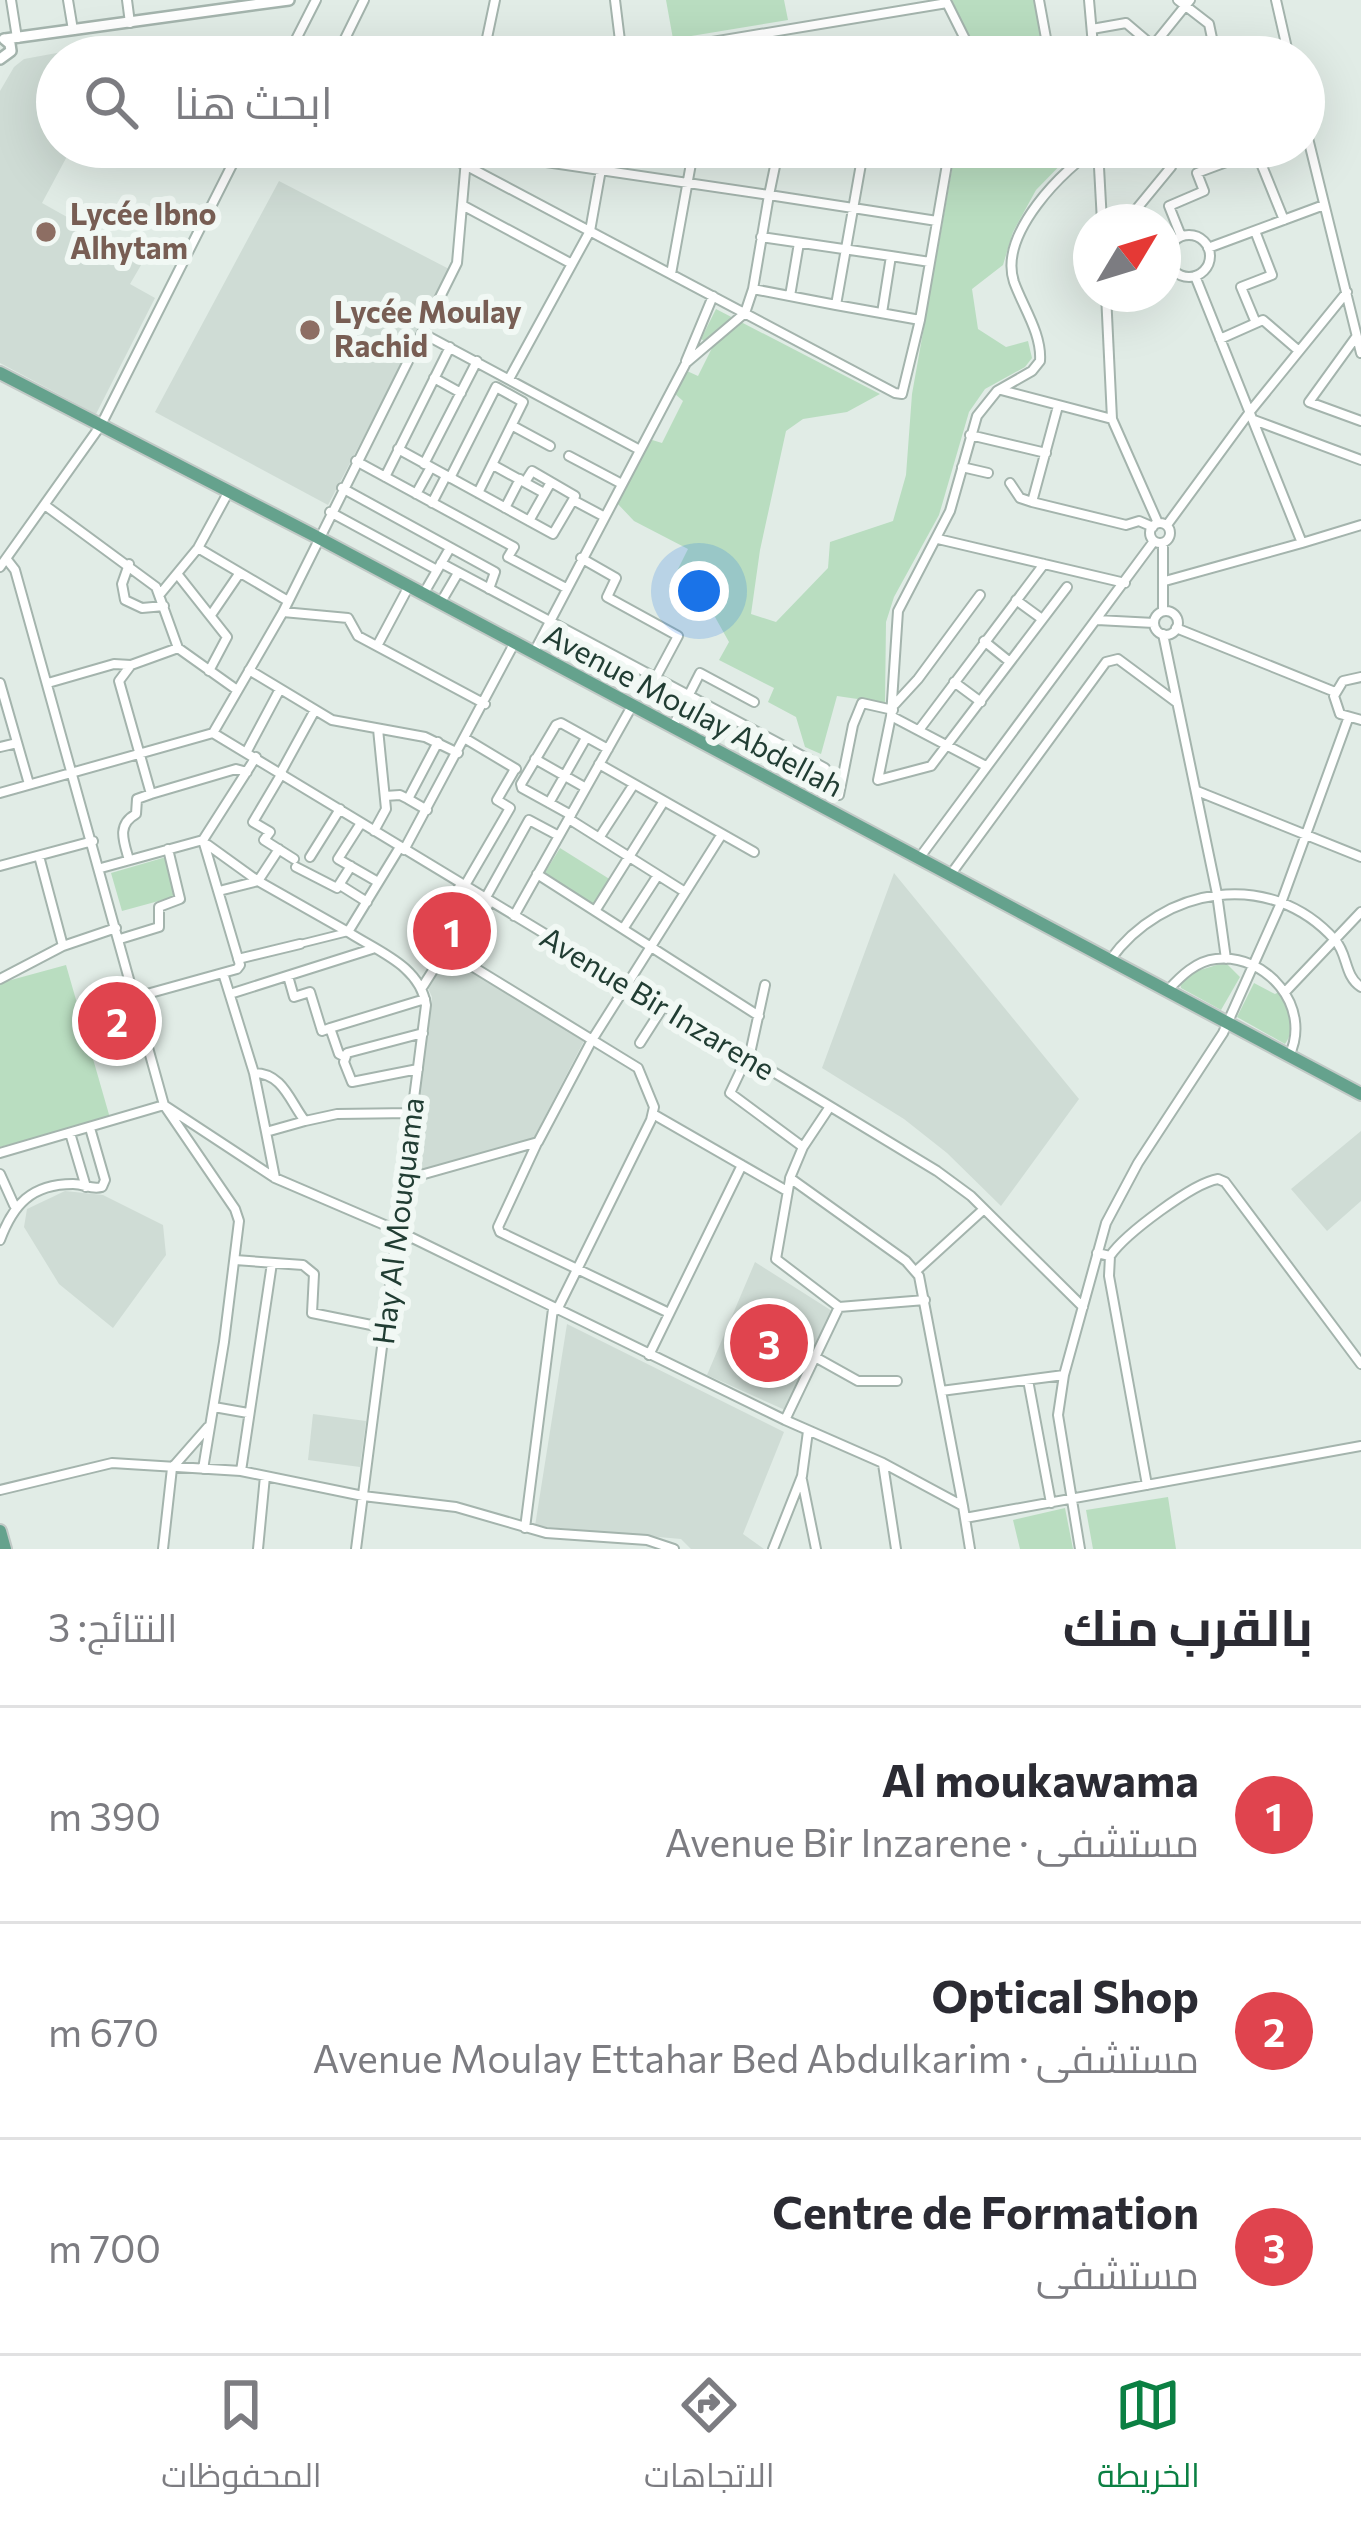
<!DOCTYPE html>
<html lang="ar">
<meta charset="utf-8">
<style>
body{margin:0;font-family:Commissioner,Cairo,sans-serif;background:#f7f7f7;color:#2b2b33;direction:rtl}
.compass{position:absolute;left:1073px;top:204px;width:108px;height:108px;border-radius:50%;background:#fff;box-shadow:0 12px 48px #0002;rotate:52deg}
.you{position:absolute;left:699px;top:591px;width:42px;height:42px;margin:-30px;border:9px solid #fff;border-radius:50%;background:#1a73e8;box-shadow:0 0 0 18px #1a73e833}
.badge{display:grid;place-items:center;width:78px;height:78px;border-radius:50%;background:#0b8043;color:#fff;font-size:39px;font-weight:700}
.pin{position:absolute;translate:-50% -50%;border:6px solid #fff;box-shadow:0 3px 12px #0006}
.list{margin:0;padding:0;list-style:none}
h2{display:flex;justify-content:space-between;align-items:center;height:156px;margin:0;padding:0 48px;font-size:51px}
h2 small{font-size:39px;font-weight:400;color:#7c7c81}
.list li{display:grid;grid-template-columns:78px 1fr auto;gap:36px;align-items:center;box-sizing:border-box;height:216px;padding:0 48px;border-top:3px solid #e1e1e2}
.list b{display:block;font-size:45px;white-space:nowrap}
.list p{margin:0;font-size:39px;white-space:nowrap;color:#7c7c81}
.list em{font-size:39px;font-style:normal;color:#7c7c81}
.icon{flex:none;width:66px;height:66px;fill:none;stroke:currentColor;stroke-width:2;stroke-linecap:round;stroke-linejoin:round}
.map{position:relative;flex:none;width:1361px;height:1549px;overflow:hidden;direction:ltr}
.search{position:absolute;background:#fff;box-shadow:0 12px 48px #0002;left:36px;right:36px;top:36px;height:132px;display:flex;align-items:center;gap:30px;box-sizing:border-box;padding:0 42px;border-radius:66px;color:#7c7c81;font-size:45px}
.sheet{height:804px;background:#fff}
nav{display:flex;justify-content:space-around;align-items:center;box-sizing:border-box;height:168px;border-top:3px solid #e1e1e2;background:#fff;font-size:33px;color:#7c7c81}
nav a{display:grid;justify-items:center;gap:6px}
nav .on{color:#0b8043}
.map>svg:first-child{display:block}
.built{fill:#cfdcd5}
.green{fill:#b9ddc0}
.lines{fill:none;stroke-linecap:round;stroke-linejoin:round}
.pedestrian-casing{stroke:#a4b4ad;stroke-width:10}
.minor-casing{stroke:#a4b4ad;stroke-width:12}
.tertiary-casing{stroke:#a4b4ad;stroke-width:14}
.primary-casing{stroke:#c1c9c6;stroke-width:16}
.pedestrian{stroke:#fff;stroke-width:6}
.minor{stroke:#fff;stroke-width:8}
.tertiary{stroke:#fff;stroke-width:9}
.primary{stroke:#65a28d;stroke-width:12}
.education-dot{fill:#8d6e63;stroke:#f1f8f4;stroke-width:4.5}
.labels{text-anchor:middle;stroke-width:12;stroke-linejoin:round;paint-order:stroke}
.education-label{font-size:30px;font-weight:bold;fill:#785e54;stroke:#f1f8f4;text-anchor:start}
.street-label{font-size:30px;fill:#213d33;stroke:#f1f8f4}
</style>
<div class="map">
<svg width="1361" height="1549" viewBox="0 0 1361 1549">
<rect width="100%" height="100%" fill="#e1ece6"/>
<path class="built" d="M 106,44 L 121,54 L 119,57 L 57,57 L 57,147 L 72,147 L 42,203 L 144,260 L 130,284 L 155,298 L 96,414 L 0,363 L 0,91 L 14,67 L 24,59 Z
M 279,181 L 451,270 L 328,505 L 155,412 Z
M 894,873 L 1079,1099 L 1001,1206 L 947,1153 L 904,1119 L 822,1068 Z
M 447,955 L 585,1039 L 527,1151 L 409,1182 L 432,997 L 428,988 Z
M 1361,1131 L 1361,1201 L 1327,1231 L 1291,1189 Z
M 65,1191 L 103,1195 L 163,1225 L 166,1255 L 113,1328 L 59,1284 L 24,1227 L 27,1209 Z
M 755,1262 L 832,1311 L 785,1410 L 707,1375 Z
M 567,1324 L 784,1432 L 743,1534 L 764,1549 L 691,1549 L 681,1539 L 535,1526 Z
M 313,1414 L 366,1421 L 360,1467 L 308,1460 Z"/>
<path class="green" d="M 666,0 L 784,0 L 788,20 L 673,39 Z
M 952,0 L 1034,0 L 1044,57 L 973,57 L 974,50 Z
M 956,147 L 1078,147 L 1036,190 L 1013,232 L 1003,265 L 972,289 L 978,329 L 1006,347 L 1028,341 L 1032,358 L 1025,367 L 985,389 L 969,412 L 939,515 L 894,597 L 886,622 L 885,703 L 837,696 L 821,754 L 805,747 L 796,717 L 768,702 L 774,688 L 719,660 L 729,642 L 715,617 L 669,587 L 688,549 L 634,521 L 616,502 L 649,439 L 662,443 L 683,401 L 674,393 L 687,371 L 698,376 L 713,346 L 701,339 L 716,309 L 880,394 L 847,412 L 803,419 L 786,431 L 760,550 L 751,614 L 776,622 L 828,568 L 830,542 L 893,521 L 906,475 L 912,394 Z
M 560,848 L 611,880 L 594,906 L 544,874 Z
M 166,857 L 177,896 L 122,911 L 111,873 Z
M 1220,964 L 1227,964 L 1240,977 L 1221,1010 L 1181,988 L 1180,983 L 1197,971 Z
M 66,965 L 110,1118 L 0,1147 L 0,983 Z
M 1254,983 L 1275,994 L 1279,992 C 1288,1007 1296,1030 1285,1044 L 1237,1017 Z
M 1168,1497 L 1176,1549 L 1093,1549 L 1086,1510 Z
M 1065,1508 L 1073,1549 L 1020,1549 L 1013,1520 Z"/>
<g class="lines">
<g class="pedestrian-casing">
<path id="pedestrian" d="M 300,944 L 348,932"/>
</g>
<g class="minor-casing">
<path id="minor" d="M 11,0 L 17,38
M 68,0 L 73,30
M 127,0 L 130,23
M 615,0 L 622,57
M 1039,0 L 1048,49 L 1053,57
M 1089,0 L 1094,57
M 1178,0 L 1209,24 L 1216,57
M 1276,0 L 1289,57
M 947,3 L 966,41 L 967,57
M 1092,29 L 1126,23 L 1166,57
M 668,53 L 690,57
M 287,57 L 316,0
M 336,57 L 364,0
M 483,57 L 495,0
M 622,57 L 947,3 L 945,0
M 1063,57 L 1094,53
M 1144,57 L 1190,0
M 1304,122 L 1361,353
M 431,147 L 895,393 L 902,394 L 920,320 L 950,147
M 445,147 L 769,195 L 753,289 L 745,313 L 686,363 L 534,652
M 779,147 L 769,195 L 937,221
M 464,206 L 572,264
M 1102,222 L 1098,149 L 1104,147
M 1135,222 L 1134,212 L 1171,167 L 1165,147
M 1255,231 L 1272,275 L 1241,287 L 1256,323 L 1263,320 L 1299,351
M1168 256a21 21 0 1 1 42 0a21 21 0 1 1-42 0Z
M 1181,236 L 1169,206 L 1204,191 L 1197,173 L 1256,151 L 1284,220
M 761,237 L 891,256
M 1208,248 L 1324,205
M 671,274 L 694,147
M 1195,276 L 1302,543 L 1361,525
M 753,289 L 836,305 L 864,147
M 1106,294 L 1112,419 L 1158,523
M 790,296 L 799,243
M 836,305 L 920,320
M 882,313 L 891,256 L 930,262
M 422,333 L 638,449
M 1356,337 L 1309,402 L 1361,421
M 1220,339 L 1256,323
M 686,361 L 713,296
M 434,378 L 461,393
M 509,379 L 590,231 L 605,147
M 1001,390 L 1112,419
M 1254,420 L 1361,460
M 513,426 L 550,446
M 970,435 L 1046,453
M 398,449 L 553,534 L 573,500
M 569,456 L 620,483
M 356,461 L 514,547 L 508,557 L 566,588
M 424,464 L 477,361
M 493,465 L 544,493
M 962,467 L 988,473
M 385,477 L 450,347
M 450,478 L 496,387 L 523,402 L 478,493
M 525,482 L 532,471 L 575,496 L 573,500 L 603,516
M 1010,483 L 1020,498 L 1032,502 L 1126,525 L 1139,521 L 1153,527
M 342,488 L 495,572 L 489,589
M 416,494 L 431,467
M 1032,502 L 1058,406
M 432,503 L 446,476
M 46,506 L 156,587 L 178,648 L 237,690
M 505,508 L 520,479
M 330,512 L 437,570
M 529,521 L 551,482
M1150 533a10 10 0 1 1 20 0a10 10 0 1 1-20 0Z
M 1167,525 L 1252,409 L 1347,292
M 938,539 L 1125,583
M 198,548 L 288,601
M 581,558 L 616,578 L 607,597 L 678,636 L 655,679
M 8,561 L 15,570 L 164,1105 L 235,1209 L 239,1221 L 224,1342 L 203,1469
M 441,563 L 825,768
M 129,564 L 122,584 L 125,600 L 142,608 L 164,606
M 0,567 L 101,425 L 241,147
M 178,575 L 227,637 L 209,671
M 1165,581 L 1302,543
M 161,593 L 198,548 L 229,491
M 424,593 L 450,548
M 1016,600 L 1042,619
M 441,602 L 458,573
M 1163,611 L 1163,543
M1154 623a12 12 0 1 1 24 0a12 12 0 1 1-24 0Z
M 283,612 L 348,618 L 358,636 L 485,704
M 211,615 L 239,574
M 1097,620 L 1154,623
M 1176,628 L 1335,692
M 1163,634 L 1217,894 L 1226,959
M 984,641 L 1010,662
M 377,646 L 409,586
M 249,670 L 332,720 L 425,737 L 458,753
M 1361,677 L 1343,681 L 1334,696 L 1340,714 L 1361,720
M 954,682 L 981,702
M 0,683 L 29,784
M 48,683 L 114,664 L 131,665
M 895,704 L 918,679 L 980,595
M 891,716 L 878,780 L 931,766 L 1067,587
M 673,726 L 700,673 L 754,702
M 919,730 L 1044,564
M 213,733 L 283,612 L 457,263 L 467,148
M 466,739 L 516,769
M 0,747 L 17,743
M 247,751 L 280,689
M 535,759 L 586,788
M 599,764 L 754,852
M 986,766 L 891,716 L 898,611 L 950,511 L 977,416 L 997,391 L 1032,371 L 1040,361 C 1042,334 1023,307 1014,282 C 998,234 1064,168 1098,147
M 281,772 L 315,710
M 282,773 L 253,822 L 270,832 L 264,840 L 294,859
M 1197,791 L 1361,857
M 0,793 L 213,733 L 937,1171 L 971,1196 L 1083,1307
M 151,794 L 236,769 L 247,772
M 839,795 L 853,725 L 862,703 L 893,710
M 385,796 L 400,795 L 408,799
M 549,803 L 586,738
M 427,810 L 408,799 L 438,742
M 571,815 L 522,788 L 521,784 L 556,725 L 561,723 L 608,749
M 569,819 L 685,892
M 361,823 L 338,859 L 378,882
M 374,831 L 386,809 L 378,729
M 599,838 L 634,784
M 203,840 L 256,757
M 208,845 L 258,881 L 348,932
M 404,850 L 515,642
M 39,856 L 63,946
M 310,857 L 340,809
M 920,857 L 1154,541
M 129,860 C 124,842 116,825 136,814 L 137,799 L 151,794 L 119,681 L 131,665 L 178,648
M 0,866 L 93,841
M 296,867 L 337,888 L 351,866
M 101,868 L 203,840
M 537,874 L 759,1016
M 951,874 L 1106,662 L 1118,659 L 1176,702
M 340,885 L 367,902
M 464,887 L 510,808 L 497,800 L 515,769
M 219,891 L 258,881 L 279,849
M 485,899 L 529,820 L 559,836
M 490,902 L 457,957 L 638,1068 L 654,1107 L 651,1120 L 557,1310
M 595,911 L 664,801
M 514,916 L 632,706
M 623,929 L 658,875
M 120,939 L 159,927 L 159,907 L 180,899 L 168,849
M 444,953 L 426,940 L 461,884
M 238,959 L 300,944
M 1110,960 C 1162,887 1270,867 1335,940 C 1348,954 1344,976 1361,987
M 223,973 L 254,1073 C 283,1073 290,1102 305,1121 L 337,1114 L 411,1113
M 288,976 L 294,997 L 310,992 L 322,1031 L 330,1028 L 339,1054 L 345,1057
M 0,979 L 63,946 L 116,928
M 765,985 L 751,1049 L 730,1093 L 803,1147
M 423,986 L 444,953 L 457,957
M 1168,990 C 1181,976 1196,961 1216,959 C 1266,953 1313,1007 1289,1056
M 1286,991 L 1361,912
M 230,994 L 372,949
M 136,997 L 237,969 L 240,965 L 203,840
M 330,1028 L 425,999
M 640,1043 L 663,1007
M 418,1069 L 352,1082 L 344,1062 L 347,1053 L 423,1033
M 254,1073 L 266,1132
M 829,1108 L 803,1147 L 790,1178 L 906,1261 L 919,1276 L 963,1506
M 653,1114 L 787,1191
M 70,1133 L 86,1187
M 537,1143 L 498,1227 L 500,1232 L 669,1313
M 0,1153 L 164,1105 L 275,1178 L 394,1229 L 785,1420 L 883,1463 L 963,1506 L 970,1549
M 0,1174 L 14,1205
M 275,1178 L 266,1132 L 305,1121
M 403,1180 L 538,1142 L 592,1040 L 722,834
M 0,1240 C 13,1205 31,1184 73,1184 C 85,1184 91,1190 102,1187 L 105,1180 L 90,1128
M 1097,1253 L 1110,1256 C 1125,1234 1193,1183 1218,1179 L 1225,1182 L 1361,1364
M 1110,1256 L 1109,1276 L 1147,1485
M 235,1260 L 303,1265 L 314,1274 L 312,1313 L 386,1328
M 916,1271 L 984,1209
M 839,1307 L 925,1300
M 649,1355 L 742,1165
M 815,1357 L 858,1381 L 897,1381
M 1028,1380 L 1051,1503
M 941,1391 L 1064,1375
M 214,1407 L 248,1413
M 785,1420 L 839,1307 L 776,1259 L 790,1179
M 883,1464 L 896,1549
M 241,1471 L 272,1263
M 802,1480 L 816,1549
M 0,1490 L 112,1463 L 241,1471 L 363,1496 L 456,1507 L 546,1533 L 647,1540 L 674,1549
M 965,1518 L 1361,1446
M 525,1528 L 553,1309
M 163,1549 L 172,1468 L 208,1427
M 258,1549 L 265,1476
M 356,1549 L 426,1005 C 420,966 379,952 348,932 L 400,847
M 773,1549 L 802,1476 L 808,1431
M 1080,1549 L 1058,1415 L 1064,1375 L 1106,1223 L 1138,1163 L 1223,1033 L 1281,903 L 1348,719"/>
</g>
<g class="tertiary-casing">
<path id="tertiary" d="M 5,39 L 289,0
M 0,59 L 11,51 L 10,44 L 4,39"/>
</g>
<g class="primary-casing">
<path id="primary" d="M 0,373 L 317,537 L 1361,1094
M 0,1531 L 5,1549"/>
</g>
<use href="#pedestrian" class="pedestrian"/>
<use href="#minor" class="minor"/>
<use href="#tertiary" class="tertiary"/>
<use href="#primary" class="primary"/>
</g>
<g class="education-dot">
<circle cx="46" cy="232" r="12"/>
<circle cx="310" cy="330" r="12"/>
</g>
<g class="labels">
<g class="education-label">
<text x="70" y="225">Lycée Ibno<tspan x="70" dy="34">Alhytam</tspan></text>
<text x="334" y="323">Lycée Moulay<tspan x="334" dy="34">Rachid</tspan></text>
</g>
<g class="street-label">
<text transform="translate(693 711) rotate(28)" y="10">Avenue Moulay Abdellah</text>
<text transform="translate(657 1004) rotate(31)" y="10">Avenue Bir Inzarene</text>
<text transform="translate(399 1221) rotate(-83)" y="10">Hay Al Mouquama</text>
</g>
</g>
</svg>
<svg class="compass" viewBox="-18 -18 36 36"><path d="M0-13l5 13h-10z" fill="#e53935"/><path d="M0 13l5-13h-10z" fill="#7c7c81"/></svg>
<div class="you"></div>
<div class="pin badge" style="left:452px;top:931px;background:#e0444e">1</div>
<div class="pin badge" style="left:117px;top:1021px;background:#e0444e">2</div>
<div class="pin badge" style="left:769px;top:1343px;background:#e0444e">3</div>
<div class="search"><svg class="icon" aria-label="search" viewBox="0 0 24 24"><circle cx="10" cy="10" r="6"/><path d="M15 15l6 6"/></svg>ابحث هنا</div>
</div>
<section class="sheet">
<h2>بالقرب منك<small>النتائج: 3</small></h2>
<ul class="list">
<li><span class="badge" style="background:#e0444e">1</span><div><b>Al moukawama</b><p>مستشفى · Avenue Bir Inzarene</p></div><em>390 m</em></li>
<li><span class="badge" style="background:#e0444e">2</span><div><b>Optical Shop</b><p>مستشفى · Avenue Moulay Ettahar Bed Abdulkarim</p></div><em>670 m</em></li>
<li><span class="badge" style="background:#e0444e">3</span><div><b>Centre de Formation</b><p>مستشفى</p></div><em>700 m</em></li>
</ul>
</section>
<nav>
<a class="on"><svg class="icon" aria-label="map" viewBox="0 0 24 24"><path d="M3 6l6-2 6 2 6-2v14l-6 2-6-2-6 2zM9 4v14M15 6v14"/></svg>الخريطة</a>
<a><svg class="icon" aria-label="directions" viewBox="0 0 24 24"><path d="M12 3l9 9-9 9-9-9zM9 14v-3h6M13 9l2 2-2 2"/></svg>الاتجاهات</a>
<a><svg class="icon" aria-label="saved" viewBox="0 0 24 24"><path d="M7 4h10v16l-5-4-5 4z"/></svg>المحفوظات</a>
</nav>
